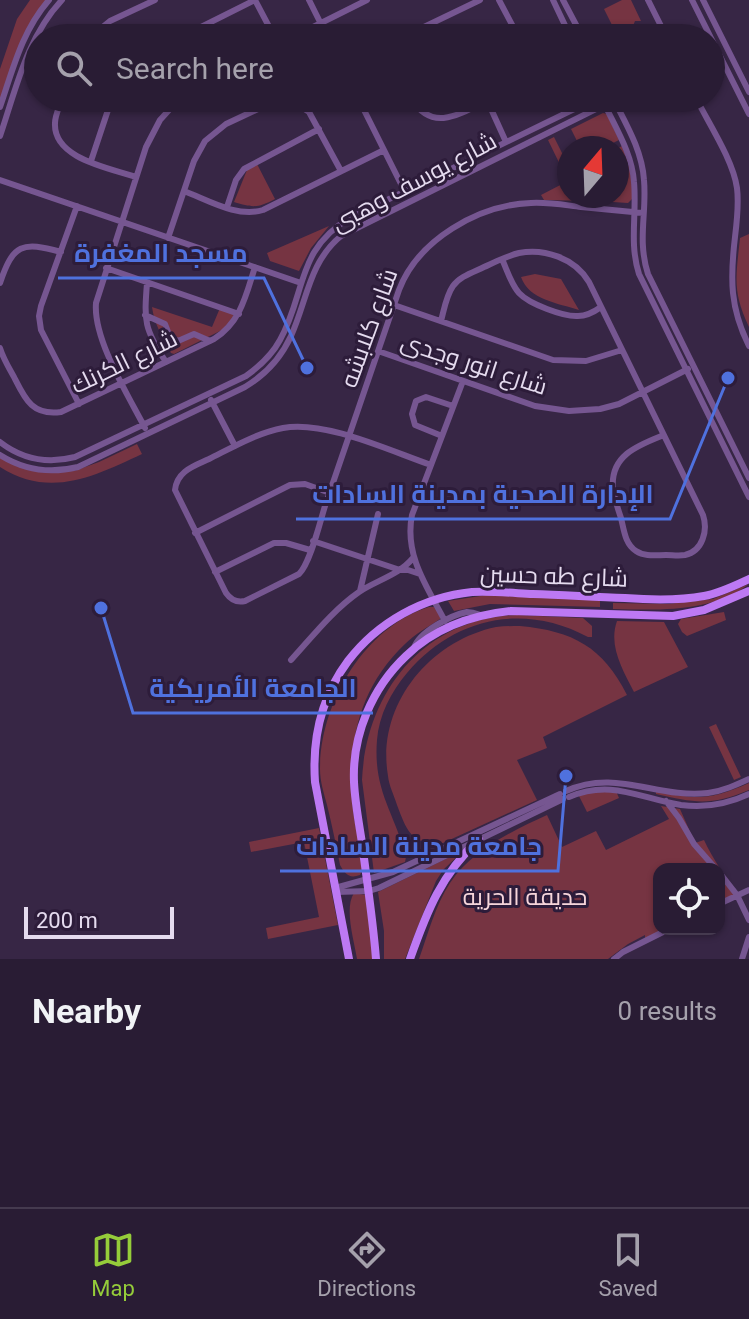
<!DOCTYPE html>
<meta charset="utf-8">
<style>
body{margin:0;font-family:Roboto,Cairo,sans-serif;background:#31253c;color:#f1f3f6}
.controls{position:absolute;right:24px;bottom:24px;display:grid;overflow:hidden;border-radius:16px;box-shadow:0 2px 6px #0004}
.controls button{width:72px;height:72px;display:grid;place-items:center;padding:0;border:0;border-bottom:2px solid #453a4f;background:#291c34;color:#f1f3f6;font:40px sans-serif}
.compass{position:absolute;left:557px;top:136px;width:72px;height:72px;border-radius:50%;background:#291c34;box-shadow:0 2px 6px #0004;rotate:19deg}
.scale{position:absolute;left:24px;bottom:20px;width:150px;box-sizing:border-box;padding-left:8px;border:4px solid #e5dbef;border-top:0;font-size:22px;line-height:28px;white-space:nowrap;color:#e5dbef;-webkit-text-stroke:6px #2d1c3a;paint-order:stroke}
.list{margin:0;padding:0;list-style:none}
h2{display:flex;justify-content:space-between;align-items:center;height:104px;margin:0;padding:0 32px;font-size:34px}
h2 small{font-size:26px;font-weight:400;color:#a5a1ac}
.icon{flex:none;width:44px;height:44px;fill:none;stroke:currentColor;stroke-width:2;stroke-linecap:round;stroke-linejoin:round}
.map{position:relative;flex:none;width:749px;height:959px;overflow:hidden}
.search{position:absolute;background:#291c34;box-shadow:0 2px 6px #0004;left:24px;right:24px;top:24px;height:88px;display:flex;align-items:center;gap:20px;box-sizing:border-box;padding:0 28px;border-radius:44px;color:#a5a1ac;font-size:30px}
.sheet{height:248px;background:#291c34}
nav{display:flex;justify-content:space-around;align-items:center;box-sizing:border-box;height:112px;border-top:2px solid #453a4f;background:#291c34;font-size:22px;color:#a5a1ac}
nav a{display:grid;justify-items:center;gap:4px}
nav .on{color:#95cc3a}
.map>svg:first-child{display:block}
.green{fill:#763442}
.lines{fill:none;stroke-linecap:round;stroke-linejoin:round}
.minor{stroke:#765691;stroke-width:6}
.major{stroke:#bd79f3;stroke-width:8}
.labels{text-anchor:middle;stroke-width:6;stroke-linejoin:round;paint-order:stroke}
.street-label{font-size:24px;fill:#e5dbef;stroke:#2d1c3a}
.park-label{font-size:24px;fill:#f6d5da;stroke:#2d1c3a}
.leader{fill:none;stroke:#4f71de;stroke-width:3}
.callout-dot{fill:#4f71de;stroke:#2d1c3a;stroke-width:3}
.callout-label{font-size:26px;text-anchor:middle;font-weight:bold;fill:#4f71de;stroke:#2d1c3a;stroke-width:6;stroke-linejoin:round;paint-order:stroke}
</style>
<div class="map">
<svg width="749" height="959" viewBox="0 0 749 959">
<rect width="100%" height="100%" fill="#372645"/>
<path class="green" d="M 30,0 L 47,0 L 28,31 L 0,106 L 0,69 L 17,19 Z
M 622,0 L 631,0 L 641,21 L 635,21 L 633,26 L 628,24 L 626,29 L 622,27 L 620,32 L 615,31 L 604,9 Z
M 603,113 L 607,114 L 619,140 L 603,148 L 576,148 L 579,145 L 571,129 Z
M 554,137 L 565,159 L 569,157 L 569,196 L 592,196 L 593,201 L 544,200 L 541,195 L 568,181 L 548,140 Z
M 622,146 C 630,165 633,180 632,199 L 628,203 L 597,201 L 601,196 L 617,196 L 617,177 L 621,169 L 617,167 L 617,149 Z
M 257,164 L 275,199 C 258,208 253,208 234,202 L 247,170 Z
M 329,226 L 311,248 L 299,271 L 270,261 L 267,253 Z
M 749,234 L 749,327 C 732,291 736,277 740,238 Z
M 535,274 L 561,279 L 579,310 C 558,303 529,300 521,277 Z
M 152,307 L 212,327 L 220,308 L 233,314 L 234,319 L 224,329 L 174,354 L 171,353 C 163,339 154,323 152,307 Z
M 137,444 L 142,454 C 95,476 50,499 0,467 L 0,453 L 27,467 L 74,471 L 99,462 Z
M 749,584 C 711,613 659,610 613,609 L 613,603 L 668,604 L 713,599 Z
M 487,595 L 600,600 L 600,607 L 490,604 L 454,611 L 448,601 Z
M 429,607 L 434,607 L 440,615 L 440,619 C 428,627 415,634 405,644 C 357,690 347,746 353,810 C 355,830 363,850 362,871 L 360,875 C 349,879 345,874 340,865 C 336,845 332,825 327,805 C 324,793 320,782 320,769 C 320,704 364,627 429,607 Z
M 724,612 L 726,620 L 687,636 L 682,632 L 678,624 L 681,619 Z
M 517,615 L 583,618 L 592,626 L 592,637 L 588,637 C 523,602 453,618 407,673 C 391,692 379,715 377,740 C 373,791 394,811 406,857 L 405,862 L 374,873 L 362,780 C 366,691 425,618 517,615 Z
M 617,621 L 664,622 L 688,667 L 634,692 C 623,670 608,646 617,621 Z
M 520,626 C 573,631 603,647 627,695 L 543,737 L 547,748 L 517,760 L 537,800 L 443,843 C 411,845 407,831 397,805 C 394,795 389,786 388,776 C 376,706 429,641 496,627 C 504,626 512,626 520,626 Z
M 716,724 L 741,777 L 734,780 L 709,727 Z
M 749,783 L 749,790 C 711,806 695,803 656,794 L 656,791 C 696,800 711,800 749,783 Z
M 616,791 L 619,798 L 587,812 L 579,796 L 585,793 Z
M 661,806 L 680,809 L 695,843 L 704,840 C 713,860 726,876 737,895 L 719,904 L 719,869 L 659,869 L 659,929 L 669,929 L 645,941 L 645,935 L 628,944 L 608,959 L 419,959 C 428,934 435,906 450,883 C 472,850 512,831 547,815 L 562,847 L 596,831 L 606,850 L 669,819 Z
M 319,828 L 338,925 L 268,939 L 266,928 L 319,917 L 304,842 L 251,852 L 249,842 Z
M 464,850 L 443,870 L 436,881 L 405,959 L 384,959 L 384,931 L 378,892 Z
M 354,893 L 366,895 L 373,959 L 357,959 C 354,940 344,908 354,893 Z"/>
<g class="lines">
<path class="minor" d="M 255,0 L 275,38
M 309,0 L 328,38
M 499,0 L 519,38
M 553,0 L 571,38
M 563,0 L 583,38
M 648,0 L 667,38
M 692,0 L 749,114
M 703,0 L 749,92
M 89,38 L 110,21 L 155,0
M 179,38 L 255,0
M 291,38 L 367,0
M 401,38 L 480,0
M 62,98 C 60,106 55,115 55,123 C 53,159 110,168 136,177
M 358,98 L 406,194
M 411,98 C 433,135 463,112 491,98
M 613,98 C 626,124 642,150 644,180 C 647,213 637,240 648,274 L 749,478
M 696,98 C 709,124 733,160 737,188 C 739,204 737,221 735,237 C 730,279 730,308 749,346
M 487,100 L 506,142
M 603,101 C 615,127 632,153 634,182 C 637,214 629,243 639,274 L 749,497
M 0,107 C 13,69 22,31 49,0
M 0,136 C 16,89 27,37 62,0
M 91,161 L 112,98
M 0,180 L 301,283
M 184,191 C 208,200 237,218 263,210 L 384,150
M 77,206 L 41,306 L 39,316 L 41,330 L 79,404
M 227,207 L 236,180 L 244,169 L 319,129
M 168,238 L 194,161 L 205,141 L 226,124 L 275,101 L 294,102 L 309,112 L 341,171
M 502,259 C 507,270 511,284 519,293 C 529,304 564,317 578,316 C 587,316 594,312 601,307
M 106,268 L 239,314
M 0,283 C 13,244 22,241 61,252
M 147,283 C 144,321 144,329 166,362
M 394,305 L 553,360 L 586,361 L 622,350
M 145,315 L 165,324 L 170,337 L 178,341 L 194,334 L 210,341
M 441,321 C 444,310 446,296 453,286 C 460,276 474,272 484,267 C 495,262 507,256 519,253 C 544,248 575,258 589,282 L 703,515 C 708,530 703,551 685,555 C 679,556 672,555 666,555 C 656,555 645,557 636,551 C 625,544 624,530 621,518 C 618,509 614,498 613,488 C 610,455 639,445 664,435
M 0,348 C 3,358 9,368 14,377 C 25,399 32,416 61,412 L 214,339 C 241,322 246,295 255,267
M 378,351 L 535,406 L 569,411 L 600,409 L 619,404 L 688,369
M 211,400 L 235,446
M 145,428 C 128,395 93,339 96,303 L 146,147 L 160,120 L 180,98
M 442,436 L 415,425 L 412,414 L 416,401 L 426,397 L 453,406
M 0,442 C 22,459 48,464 75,457 L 246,376 C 260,366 272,355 280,340 C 306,294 296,249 350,218 L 597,98
M 0,455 C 24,470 50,474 78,467 L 245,387 C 265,375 281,358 291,336 C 307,301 309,262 341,236 L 614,100
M 431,465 C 390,451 325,420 283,428 C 257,433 233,447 209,459 C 194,466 177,471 175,490 L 226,593 C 231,600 237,603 245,601 L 299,574 C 310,564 320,522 325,506 C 350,434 374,362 399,290 C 418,240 478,205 531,203 C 548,202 564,205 581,207 C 601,209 622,211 643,213
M 195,533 L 290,485 L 305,484 L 330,493
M 313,541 L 400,570 L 408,570 L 420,574
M 215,572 L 274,543 L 286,543 L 310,550
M 360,591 L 378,514
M 445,621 C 427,587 404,555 412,515 L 463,381
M 414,648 C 419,632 451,615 467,612 C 473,612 475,613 480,615
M 291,660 C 312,637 333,610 359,592 C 377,580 399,575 413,558
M 566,791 C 616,768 657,799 708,793 C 723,791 736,785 749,779
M 569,797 C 611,779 639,798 681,805 C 704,808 728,804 749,794
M 666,801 L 679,818 L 694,844 L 716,869
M 719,872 L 737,895 L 749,920
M 335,888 L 393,872 L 560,794
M 336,892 L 369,891 L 379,888 L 563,799
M 719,904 L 749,890
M 614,959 L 623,952 L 669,929
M 742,959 L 749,937"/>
<path class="major" d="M 349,959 L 315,782 C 312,738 322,696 348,661 C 378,622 423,597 472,592 C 493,591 513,593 533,594 C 564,595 594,597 625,598 C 651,600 677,601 704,596 C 720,593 734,586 749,579
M 376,959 C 373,920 367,882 362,843 C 359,823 355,803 354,782 C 352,735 372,688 406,656 C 435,628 471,615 511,611 L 673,616 L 704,610 L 749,591
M 410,959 C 427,911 441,875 479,839"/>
</g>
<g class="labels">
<g class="street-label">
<text transform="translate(414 182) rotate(-28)" y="8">شارع يوسف وهبى</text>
<text transform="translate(369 328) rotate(-70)" y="8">شارع كلابشه</text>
<text transform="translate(124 362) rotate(-26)" y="8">شارع الكرنك</text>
<text transform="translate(474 364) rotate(18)" y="8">شارع انور وجدى</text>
<text transform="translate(554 576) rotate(2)" y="8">شارع طه حسين</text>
</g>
<g class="park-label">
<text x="525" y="905">حديقة الحرية</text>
</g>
</g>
<path class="leader" d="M307 368L264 278H58M728 378L670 519H296M101 608L133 713H373M566 776L558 871H280"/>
<g class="callout-dot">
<circle cx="307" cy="368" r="8"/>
<circle cx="728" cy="378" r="8"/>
<circle cx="101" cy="608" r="8"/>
<circle cx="566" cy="776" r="8"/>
</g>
<g class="callout-label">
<text x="161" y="262">مسجد المغفرة</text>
<text x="483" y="503">الإدارة الصحية بمدينة السادات</text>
<text x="253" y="697">الجامعة الأمريكية</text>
<text x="419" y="855">جامعة مدينة السادات</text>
</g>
</svg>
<div class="controls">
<button><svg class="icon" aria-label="locate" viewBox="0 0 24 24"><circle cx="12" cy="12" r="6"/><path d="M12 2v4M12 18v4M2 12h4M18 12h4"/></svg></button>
</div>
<svg class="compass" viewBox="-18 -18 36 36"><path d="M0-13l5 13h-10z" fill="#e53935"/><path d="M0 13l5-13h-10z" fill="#a5a1ac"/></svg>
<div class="scale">200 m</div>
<div class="search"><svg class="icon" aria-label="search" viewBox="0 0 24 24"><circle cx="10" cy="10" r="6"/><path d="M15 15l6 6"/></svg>Search here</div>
</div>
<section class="sheet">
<h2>Nearby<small>0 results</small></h2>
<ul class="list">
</ul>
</section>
<nav>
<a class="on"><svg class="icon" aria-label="map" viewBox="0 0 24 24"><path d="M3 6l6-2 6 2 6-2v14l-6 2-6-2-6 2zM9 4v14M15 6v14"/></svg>Map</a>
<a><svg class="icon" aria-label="directions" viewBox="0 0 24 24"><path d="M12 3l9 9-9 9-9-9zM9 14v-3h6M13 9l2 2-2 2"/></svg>Directions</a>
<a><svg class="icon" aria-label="saved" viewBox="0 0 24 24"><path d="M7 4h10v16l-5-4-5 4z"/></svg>Saved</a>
</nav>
